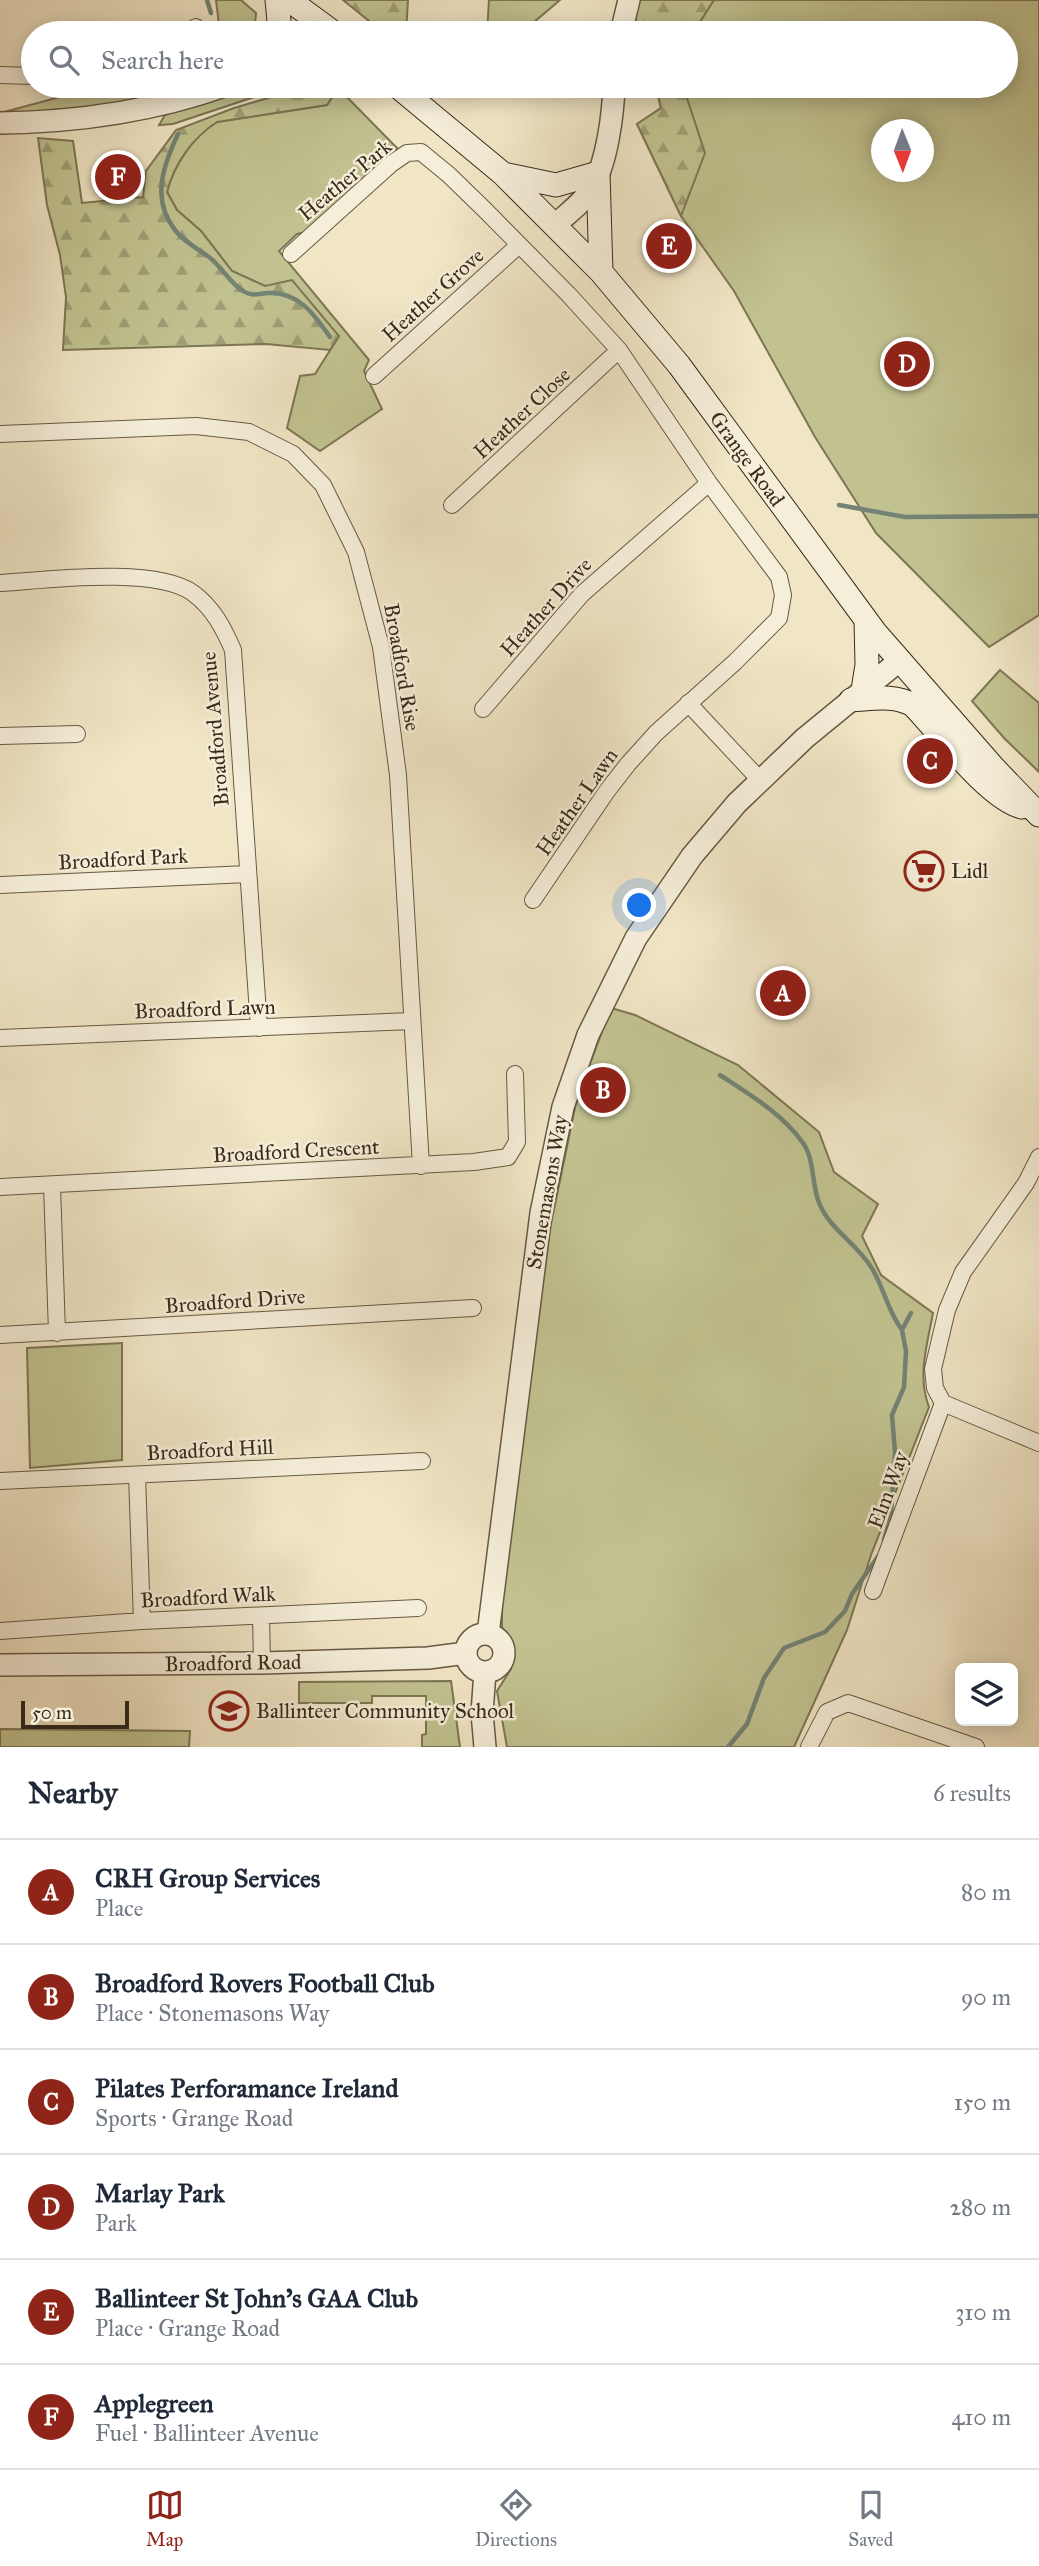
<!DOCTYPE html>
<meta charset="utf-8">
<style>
body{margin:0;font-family:"IM FELL Great Primer",serif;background:#f6f6f7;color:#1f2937}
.controls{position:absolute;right:21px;bottom:21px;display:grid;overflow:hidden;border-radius:10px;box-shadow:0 4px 18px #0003}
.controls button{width:63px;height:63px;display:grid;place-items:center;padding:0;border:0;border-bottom:2px solid #e0e1e3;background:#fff;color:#1f2937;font:35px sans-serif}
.compass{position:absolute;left:871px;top:119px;width:63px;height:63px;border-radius:50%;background:#fff;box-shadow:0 4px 18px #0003;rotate:179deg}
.scale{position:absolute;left:21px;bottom:18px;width:108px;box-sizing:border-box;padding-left:7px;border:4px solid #392a19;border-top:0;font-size:19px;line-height:24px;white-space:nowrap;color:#392a19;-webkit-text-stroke:5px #f5eed9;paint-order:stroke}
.you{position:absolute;left:640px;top:906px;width:24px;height:24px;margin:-18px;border:5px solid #fff;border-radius:50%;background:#1a73e8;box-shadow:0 0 0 10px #1a73e833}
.badge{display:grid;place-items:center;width:46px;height:46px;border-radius:50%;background:#8f2418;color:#fff;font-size:23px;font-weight:700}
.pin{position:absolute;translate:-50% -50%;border:4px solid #fff;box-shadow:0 2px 7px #0006}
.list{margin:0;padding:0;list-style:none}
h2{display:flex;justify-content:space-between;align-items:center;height:91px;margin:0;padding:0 28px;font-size:30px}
h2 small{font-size:23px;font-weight:400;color:#747a83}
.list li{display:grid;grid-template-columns:46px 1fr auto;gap:21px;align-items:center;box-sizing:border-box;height:105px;padding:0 28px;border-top:2px solid #e0e1e3}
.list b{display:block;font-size:26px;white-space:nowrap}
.list p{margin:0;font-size:23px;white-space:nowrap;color:#747a83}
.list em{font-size:23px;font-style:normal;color:#747a83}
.icon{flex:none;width:38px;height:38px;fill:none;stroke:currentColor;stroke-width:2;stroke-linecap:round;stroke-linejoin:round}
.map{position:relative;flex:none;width:1039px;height:1747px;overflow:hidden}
.search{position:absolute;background:#fff;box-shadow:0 4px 18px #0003;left:21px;right:21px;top:21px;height:77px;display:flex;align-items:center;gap:18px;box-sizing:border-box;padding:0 24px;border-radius:38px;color:#747a83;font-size:26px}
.sheet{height:721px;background:#fff}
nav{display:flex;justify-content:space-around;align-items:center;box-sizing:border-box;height:98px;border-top:2px solid #e0e1e3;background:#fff;font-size:19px;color:#747a83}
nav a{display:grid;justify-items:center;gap:4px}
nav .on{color:#8f2418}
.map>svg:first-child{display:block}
.green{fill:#c1c290;stroke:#7d7654;stroke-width:2;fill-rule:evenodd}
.forest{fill:url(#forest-firs);stroke:#7d7654;stroke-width:2}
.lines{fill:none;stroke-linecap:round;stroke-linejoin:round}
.stream{stroke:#738375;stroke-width:4.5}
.minor-casing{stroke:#675944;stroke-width:18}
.tertiary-casing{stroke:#675944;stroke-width:24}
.secondary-casing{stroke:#392a19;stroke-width:25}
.minor{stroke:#f5eed9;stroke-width:16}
.tertiary{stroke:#f5eed9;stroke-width:21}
.secondary{stroke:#f5eed9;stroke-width:23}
.labels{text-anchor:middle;stroke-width:5;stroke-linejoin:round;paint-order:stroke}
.street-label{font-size:21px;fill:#392a19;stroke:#f5eed9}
.poi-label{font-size:21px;fill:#392a19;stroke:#f5eed9;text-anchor:start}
</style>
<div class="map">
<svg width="1039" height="1747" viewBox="0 0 1039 1747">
<defs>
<pattern id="forest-firs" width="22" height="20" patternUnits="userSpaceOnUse" patternTransform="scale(1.75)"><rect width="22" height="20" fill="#c1c290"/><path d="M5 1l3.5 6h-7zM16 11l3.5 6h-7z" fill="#9e9e75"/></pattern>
</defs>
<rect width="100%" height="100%" fill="#f0e5c5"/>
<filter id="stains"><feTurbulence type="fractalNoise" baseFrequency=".00286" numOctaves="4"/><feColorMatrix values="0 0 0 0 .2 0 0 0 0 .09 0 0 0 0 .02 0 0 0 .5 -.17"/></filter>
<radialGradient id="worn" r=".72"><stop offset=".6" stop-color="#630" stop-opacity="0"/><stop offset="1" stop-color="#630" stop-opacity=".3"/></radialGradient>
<path class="green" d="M 216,0 L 241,0 L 256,13 L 255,25 L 243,33 L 220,33 Z
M 489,0 L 560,0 L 526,29 L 526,33 L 487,33 Z
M 637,0 L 1039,0 L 1039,615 L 989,647 L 876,533 L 815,437 L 734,291 L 681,216 L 637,124 L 661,108 L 656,86 L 1006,86 L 1006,33 L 635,33 ZM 881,130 L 923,130 L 923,172 L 881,172 Z
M 101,86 L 185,86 L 134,100 L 86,109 L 0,113 Z
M 251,86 L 298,86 L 284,87 L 173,124 L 159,125 L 165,115 Z
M 338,88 L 398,149 L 306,232 L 297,234 L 279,251 L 369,360 L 364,371 L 382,409 L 320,451 L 287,428 L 300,376 L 315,374 L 339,336 L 265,286 L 232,271 L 201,231 L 177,210 L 167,192 C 174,164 193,137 217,122 L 327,105 Z
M 1000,670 L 1039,703 L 1039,772 L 1004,738 L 972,701 Z
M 611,1008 L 635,1015 L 738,1065 L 819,1132 L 834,1172 L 878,1204 L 862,1236 L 881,1275 L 933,1313 C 927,1346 917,1376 929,1407 L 871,1555 L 847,1630 L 794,1747 L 507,1747 L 497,1691 L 511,1669 L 514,1652 L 502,1627 L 502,1592 L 550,1229 L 577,1098 Z
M 122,1343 L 122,1460 L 30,1468 L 27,1348 Z
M 451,1681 L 460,1747 L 422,1747 L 422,1735 L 426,1734 L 426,1696 L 372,1696 L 372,1703 L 299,1703 L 299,1682 Z
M 0,1729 L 190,1731 L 189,1747 L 0,1747 Z"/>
<path class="forest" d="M 343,0 L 408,0 L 406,33 L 384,33 Z
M 637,0 L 714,0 L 693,33 L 635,33 Z
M 656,86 L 683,86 L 705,153 L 681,216 L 637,124 L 661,108 Z
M 338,88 L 327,105 L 217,122 C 193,137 174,164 167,192 L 177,210 L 201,231 L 232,271 L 265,286 L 292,280 L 339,336 L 330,350 L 266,344 L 63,350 L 66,297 L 60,255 L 47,205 L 38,138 L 73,141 L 82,203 L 143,197 L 146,171 L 176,130 L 234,108 L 285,93 Z"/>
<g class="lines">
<path class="stream" d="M 207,0 L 211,13
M 178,134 C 163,166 151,199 175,230 C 184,242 197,248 209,257 C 221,266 230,283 243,291 C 252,297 258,294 268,293 C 298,291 314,314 330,337
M 839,505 L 905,517 L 1039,516
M 720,1075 C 749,1094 783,1114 803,1143 C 814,1158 812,1183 818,1200 C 828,1229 856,1242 871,1267 C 884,1287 887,1310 902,1330
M 884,1540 L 891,1516 L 895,1452 L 892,1415 L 904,1387 L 906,1351 L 902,1330 L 911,1313
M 728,1747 L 747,1724 L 764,1678 L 784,1648 L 825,1632 L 845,1611 L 852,1594 L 879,1555"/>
<g class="minor-casing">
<path id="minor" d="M 187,33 L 196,27
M 0,75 L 33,76
M 291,254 L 391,164 L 407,153 L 421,152 L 449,175 L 485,210 L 569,295 L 619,350 L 709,483 L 779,577 L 783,595 L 779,618 L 735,662 L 656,733 L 628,764 L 607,791 L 533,900
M 374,376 L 519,245
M 0,434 L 196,426 L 249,432 L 293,454 L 323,485 L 356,552 L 381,647 L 398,775 L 421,1166
M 452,505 L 619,350
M 0,583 C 47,580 155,566 193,593 C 213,608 223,627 233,650 L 259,1028
M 688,703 L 760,780
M 483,709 L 582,594 L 709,483
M 0,736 L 77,734
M 0,885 L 248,874
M 0,1038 L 411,1021
M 1039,1157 L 1026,1183 L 963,1272 L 947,1310 L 933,1369 L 935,1388 L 943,1403 L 1039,1443
M 52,1185 L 57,1333
M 0,1187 L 474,1162 L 508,1157 L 517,1142 L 515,1074
M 0,1335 L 473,1308
M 137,1475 L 142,1621
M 0,1481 L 422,1461
M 873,1591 L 943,1403
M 261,1616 L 262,1663
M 0,1631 L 142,1621 L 418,1608
M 809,1747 L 827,1712 L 848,1703 L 976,1747"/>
</g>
<g class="tertiary-casing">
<path id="tertiary" d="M 621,33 L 629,0
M 0,123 C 77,122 151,112 224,86
M 555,225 C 568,213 584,202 593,186 C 607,161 613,115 614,86
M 488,1634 L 541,1213 L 563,1107 L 588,1035 L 636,938 L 692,856 L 737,803 L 805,738 L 899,661
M466 1653a19 19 0 1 1 38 0a19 19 0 1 1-38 0Z
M 0,1665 L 262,1663 L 428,1658 L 466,1653
M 485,1672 L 482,1713 L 485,1747"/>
</g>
<g class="secondary-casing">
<path id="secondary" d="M 289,0 L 334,33
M 277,33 L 279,21 L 277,0
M 397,86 L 503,174 L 601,272 L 679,365 L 875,632 L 994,768 L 1039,815
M 503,174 L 556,185 L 598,173 L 601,272
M 863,690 L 867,665 L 866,620
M 851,700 C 872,699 894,694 913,705 C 939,732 989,799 1022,807"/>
</g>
<use href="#minor" class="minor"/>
<use href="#tertiary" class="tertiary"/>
<use href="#secondary" class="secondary"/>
</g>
<defs>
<g id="supermarket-ring" transform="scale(2.0125)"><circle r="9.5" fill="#f5eed9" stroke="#8f2418" stroke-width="1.5"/><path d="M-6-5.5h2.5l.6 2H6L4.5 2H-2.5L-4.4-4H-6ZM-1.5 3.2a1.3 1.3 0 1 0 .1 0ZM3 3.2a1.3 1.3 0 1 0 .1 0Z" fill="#8f2418"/></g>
<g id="school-ring" transform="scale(2.0125)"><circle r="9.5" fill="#f5eed9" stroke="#8f2418" stroke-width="1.5"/><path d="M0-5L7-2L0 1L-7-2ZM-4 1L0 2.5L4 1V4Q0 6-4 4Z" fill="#8f2418"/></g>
</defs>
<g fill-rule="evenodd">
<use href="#supermarket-ring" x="924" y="871"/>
<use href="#school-ring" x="229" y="1711"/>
</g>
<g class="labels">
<g class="street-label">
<text transform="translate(345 180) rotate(-40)" y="7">Heather Park</text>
<text transform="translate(433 295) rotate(-42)" y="7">Heather Grove</text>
<text transform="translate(522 413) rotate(-43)" y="7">Heather Close</text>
<text transform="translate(747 459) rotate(54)" y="7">Grange Road</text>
<text transform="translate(546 607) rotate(-48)" y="7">Heather Drive</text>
<text transform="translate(402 667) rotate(80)" y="7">Broadford Rise</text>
<text transform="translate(215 729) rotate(-95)" y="7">Broadford Avenue</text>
<text transform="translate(577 802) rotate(-55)" y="7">Heather Lawn</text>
<text transform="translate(123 859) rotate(-3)" y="7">Broadford Park</text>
<text transform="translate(205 1009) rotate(-2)" y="7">Broadford Lawn</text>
<text transform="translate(296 1151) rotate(-3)" y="7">Broadford Crescent</text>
<text transform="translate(547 1192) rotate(-80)" y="7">Stonemasons Way</text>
<text transform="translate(235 1301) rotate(-4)" y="7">Broadford Drive</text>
<text transform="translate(210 1450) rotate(-3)" y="7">Broadford Hill</text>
<text transform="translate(888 1490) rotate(-70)" y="7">Elm Way</text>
<text transform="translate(208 1597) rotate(-3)" y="7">Broadford Walk</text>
<text transform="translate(233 1663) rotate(-1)" y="7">Broadford Road</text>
</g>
<g class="poi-label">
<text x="951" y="878">Lidl</text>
<text x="256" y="1718">Ballinteer Community School</text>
</g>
</g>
<rect width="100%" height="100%" filter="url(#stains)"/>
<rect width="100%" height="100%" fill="url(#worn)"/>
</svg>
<div class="controls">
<button><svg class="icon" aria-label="layers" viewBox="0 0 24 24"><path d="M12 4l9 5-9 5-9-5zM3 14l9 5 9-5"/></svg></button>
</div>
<svg class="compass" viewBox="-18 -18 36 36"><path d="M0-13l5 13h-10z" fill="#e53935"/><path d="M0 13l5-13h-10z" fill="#747a83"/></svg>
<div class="scale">50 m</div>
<div class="you"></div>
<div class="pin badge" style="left:783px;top:993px">A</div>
<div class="pin badge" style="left:603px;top:1090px">B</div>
<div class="pin badge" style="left:930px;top:761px">C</div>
<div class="pin badge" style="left:907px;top:364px">D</div>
<div class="pin badge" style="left:669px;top:246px">E</div>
<div class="pin badge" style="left:118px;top:177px">F</div>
<div class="search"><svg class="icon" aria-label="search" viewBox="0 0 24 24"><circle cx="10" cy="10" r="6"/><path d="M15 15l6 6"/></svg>Search here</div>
</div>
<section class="sheet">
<h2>Nearby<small>6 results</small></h2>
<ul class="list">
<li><span class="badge">A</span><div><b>CRH Group Services</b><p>Place</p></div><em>80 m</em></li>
<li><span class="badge">B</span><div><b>Broadford Rovers Football Club</b><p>Place · Stonemasons Way</p></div><em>90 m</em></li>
<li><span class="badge">C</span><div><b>Pilates Perforamance Ireland</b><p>Sports · Grange Road</p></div><em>150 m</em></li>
<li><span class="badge">D</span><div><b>Marlay Park</b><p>Park</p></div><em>280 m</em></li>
<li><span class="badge">E</span><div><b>Ballinteer St John's GAA Club</b><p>Place · Grange Road</p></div><em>310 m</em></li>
<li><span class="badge">F</span><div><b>Applegreen</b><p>Fuel · Ballinteer Avenue</p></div><em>410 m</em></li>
</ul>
</section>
<nav>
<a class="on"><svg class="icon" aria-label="map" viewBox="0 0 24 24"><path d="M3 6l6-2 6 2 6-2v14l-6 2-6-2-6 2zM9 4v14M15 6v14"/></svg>Map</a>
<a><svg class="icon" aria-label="directions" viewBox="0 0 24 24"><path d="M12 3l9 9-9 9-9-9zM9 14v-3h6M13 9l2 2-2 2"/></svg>Directions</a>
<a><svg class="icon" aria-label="saved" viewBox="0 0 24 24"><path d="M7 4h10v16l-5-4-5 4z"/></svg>Saved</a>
</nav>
